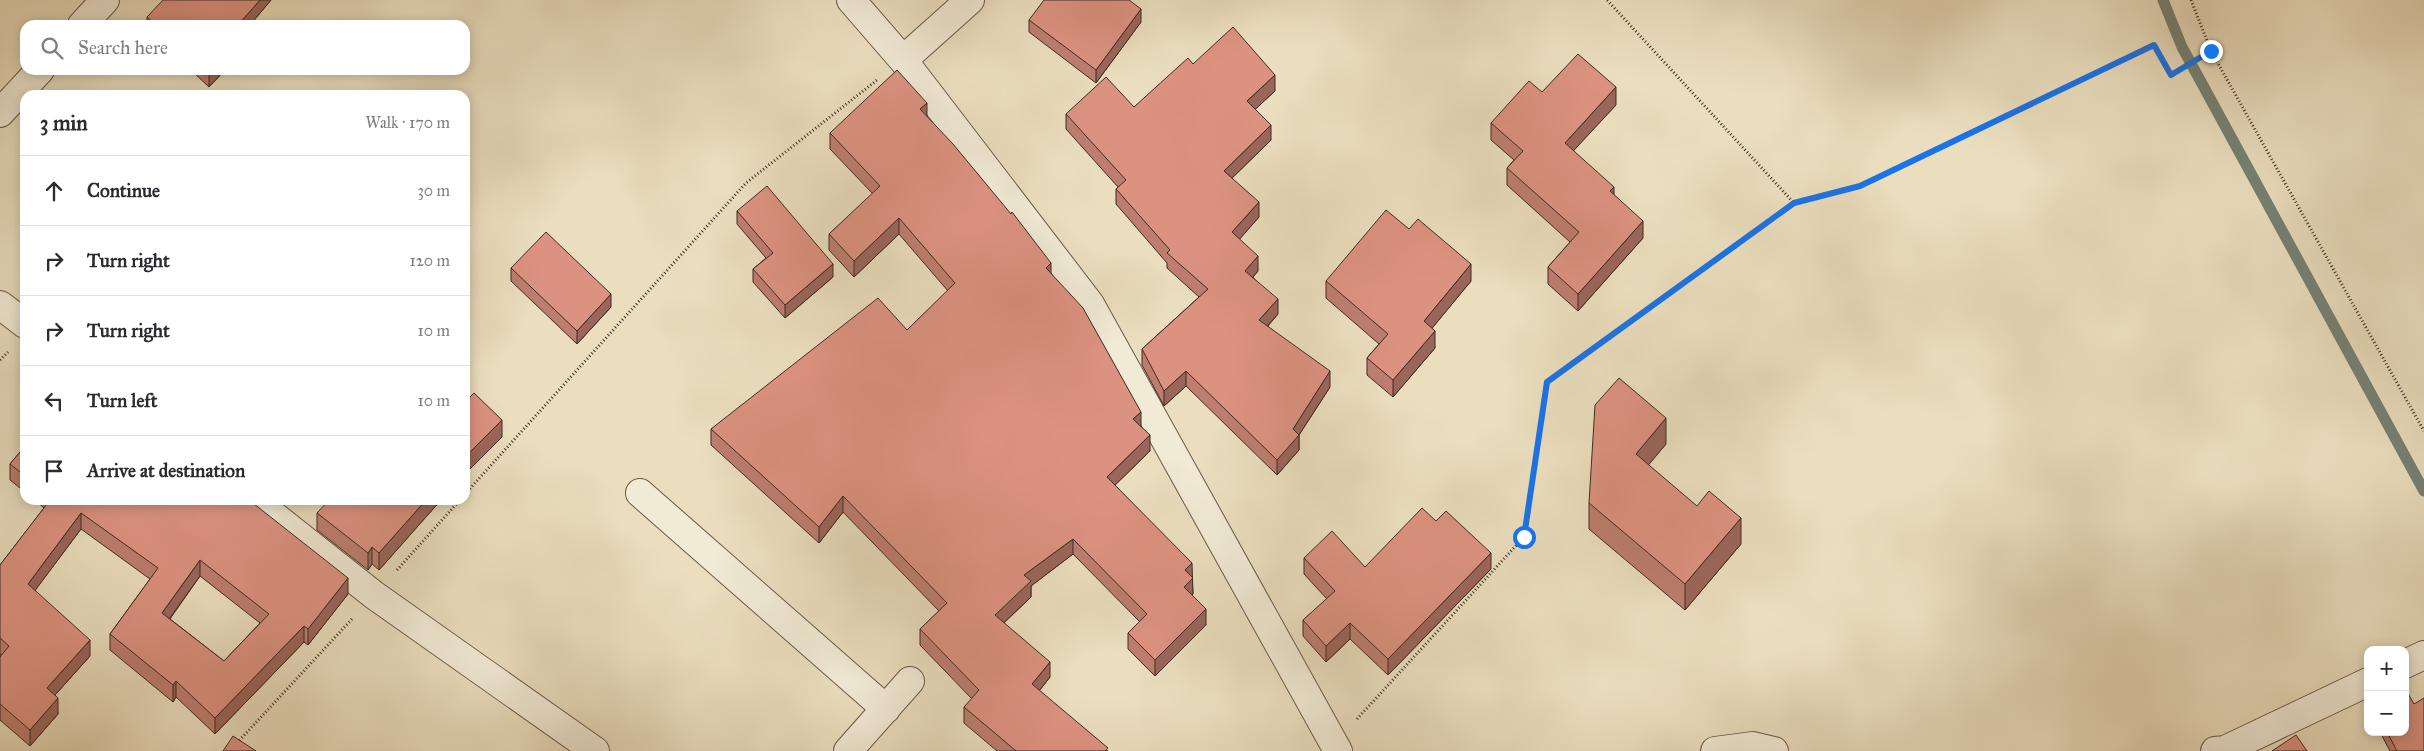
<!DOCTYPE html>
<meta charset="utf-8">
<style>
body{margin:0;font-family:"IM FELL Great Primer",serif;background:#f2f2f3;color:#2b2b33}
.controls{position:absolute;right:15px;bottom:15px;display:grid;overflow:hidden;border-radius:10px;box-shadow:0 2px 12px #0003}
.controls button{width:45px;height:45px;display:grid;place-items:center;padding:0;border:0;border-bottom:1px solid #e1e1e2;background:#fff;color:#2b2b33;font:25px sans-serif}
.stop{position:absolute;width:15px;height:15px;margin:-11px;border:4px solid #1a73e8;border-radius:50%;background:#fff}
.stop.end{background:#1a73e8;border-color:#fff;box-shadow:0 1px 5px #0008}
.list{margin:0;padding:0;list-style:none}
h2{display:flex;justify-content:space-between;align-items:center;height:65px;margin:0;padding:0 20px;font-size:21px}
h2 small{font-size:16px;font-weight:400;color:#7c7c81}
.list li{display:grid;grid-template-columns:32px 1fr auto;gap:15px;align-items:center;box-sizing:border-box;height:70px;padding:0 20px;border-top:1px solid #e1e1e2}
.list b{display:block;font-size:19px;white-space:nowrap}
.list em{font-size:16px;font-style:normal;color:#7c7c81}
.icon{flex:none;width:28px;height:28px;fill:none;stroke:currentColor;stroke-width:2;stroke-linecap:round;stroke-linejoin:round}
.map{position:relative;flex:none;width:2424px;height:751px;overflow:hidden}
.search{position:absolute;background:#fff;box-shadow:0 2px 12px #0003;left:20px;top:20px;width:450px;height:55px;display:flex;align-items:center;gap:12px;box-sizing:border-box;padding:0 18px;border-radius:15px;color:#7c7c81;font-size:19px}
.panel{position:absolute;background:#fff;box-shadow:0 2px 12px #0003;left:20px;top:90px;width:450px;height:415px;border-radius:15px}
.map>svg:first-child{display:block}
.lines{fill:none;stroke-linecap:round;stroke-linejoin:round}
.stream{stroke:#758275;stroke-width:11}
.minor-casing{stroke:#6b5749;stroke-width:30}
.path{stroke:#412a22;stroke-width:3;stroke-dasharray:1 2.5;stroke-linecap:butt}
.minor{stroke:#f1ead5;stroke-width:28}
.wall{fill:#bd7e6f;stroke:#412a22;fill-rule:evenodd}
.shaded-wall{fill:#9a665a;stroke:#412a22}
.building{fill:#dc9281;stroke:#412a22;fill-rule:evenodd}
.route{stroke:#1a73e8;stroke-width:6}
</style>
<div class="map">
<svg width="2424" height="751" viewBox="0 0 2424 751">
<rect width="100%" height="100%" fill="#eadebe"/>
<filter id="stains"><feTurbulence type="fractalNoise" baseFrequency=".004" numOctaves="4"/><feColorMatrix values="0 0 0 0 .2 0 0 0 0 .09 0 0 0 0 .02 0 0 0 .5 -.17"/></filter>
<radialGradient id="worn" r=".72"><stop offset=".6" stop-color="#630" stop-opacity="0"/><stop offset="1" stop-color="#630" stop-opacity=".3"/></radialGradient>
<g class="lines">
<path class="stream" d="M 2163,0 L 2182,47 L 2424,491"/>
<g class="minor-casing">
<path id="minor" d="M 851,0 L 903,60 L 1090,304 L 1338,751
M 82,25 L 105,0
M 903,60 L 970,0
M 0,113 L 40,70
M 0,305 L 25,324
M 640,493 L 886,709
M 254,500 L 374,595 L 595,751
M 2405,664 L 2424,655
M 848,751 L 910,681
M 1715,751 L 1753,746 L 1774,751
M 2215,751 L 2225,750 L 2368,682"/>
</g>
<path class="path" d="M 2191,0 L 2211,51 L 2424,431
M 1794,203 L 1860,186 L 2154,45 L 2171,75 L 2211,51
M 0,360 L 8,352
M 465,494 L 746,183 L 877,80
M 397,570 L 460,500
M 1357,719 L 1524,537 L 1547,382 L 1794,203 L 1607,0
M 237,743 L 352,619"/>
<use href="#minor" class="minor"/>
</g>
<path class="wall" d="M 271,0 L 250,25 L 147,25 L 147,17 Z
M 1029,20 L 1141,22 L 1096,83 L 1029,32 Z
M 1193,64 L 1275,91 L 1255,109 L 1271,140 L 1232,178 L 1259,217 L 1239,239 L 1258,271 L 1253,277 L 1278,314 L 1268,326 L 1330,387 L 1299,435 L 1299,450 L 1277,475 L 1186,386 L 1164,406 L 1142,365 L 1142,349 L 1199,297 L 1167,268 L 1167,263 L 1116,204 L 1116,189 L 1118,187 L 1066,129 L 1066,114 L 1134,107 Z
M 191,70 L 225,70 L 209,87 Z
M 1542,92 L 1616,105 L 1573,150 L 1614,195 L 1643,238 L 1578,311 L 1548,284 L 1548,267 L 1570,242 L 1507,185 L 1507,168 L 1514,160 L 1491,140 L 1491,123 Z
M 927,117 L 1051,273 L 1141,426 L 1150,451 L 1115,485 L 1192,577 L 1193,594 L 1192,595 L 1206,625 L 1155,676 L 1128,649 L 1128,633 L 1140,622 L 1073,554 L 1031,586 L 1031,597 L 1004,623 L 1050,677 L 1039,691 L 1108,751 L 997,751 L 964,723 L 964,707 L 972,699 L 920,645 L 920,629 L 939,611 L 843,512 L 819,543 L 711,445 L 711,429 L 907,330 L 948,291 L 899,234 L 854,277 L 829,250 L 829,234 L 873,194 L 830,149 L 830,133 Z
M 737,211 L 833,277 L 785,318 L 753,282 L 753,269 L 766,258 L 737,224 Z
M 511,268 L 611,307 L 577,344 L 511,281 Z
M 1326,281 L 1471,281 L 1432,328 L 1435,348 L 1393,397 L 1367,375 L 1367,358 L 1379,344 L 1326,298 Z
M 1666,444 L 1648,465 L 1741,544 L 1685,610 L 1589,529 L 1589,503 Z
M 25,446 L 25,492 L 10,480 L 10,464 Z
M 35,500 L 249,500 L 348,594 L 308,645 L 304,642 L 215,734 L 176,697 L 173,702 L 110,650 L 110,634 L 150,579 L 81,529 L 35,590 L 90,656 L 55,695 L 58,714 L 30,746 L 0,720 L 0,657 L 1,655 L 0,654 L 0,565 L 44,508 ZM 200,576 L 260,623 L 224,661 L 170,619 Z
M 441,500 L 379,570 L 372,564 L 368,570 L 317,530 L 317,513 Z
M 1436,521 L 1491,569 L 1388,675 L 1350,639 L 1326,662 L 1303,636 L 1303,620 L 1327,599 L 1304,574 L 1304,558 L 1365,567 Z
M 2380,732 L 2405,732 L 2424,751 L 2390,751 Z"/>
<path class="shaded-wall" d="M 260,0 L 271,0 L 250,25 L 238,25 Z
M 1141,9 L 1141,22 L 1096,83 L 1096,70 Z
M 213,70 L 225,70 L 209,87 L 209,74 Z
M 1275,75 L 1275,91 L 1247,117 L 1247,101 Z
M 1616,87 L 1616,105 L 1565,160 L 1565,143 Z
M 927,103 L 927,118 L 920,109 Z
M 1271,125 L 1271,140 L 1224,186 L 1224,171 Z
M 1614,187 L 1614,204 L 1610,191 Z
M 1259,202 L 1259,217 L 1232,248 L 1232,232 Z
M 899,218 L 899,234 L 854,277 L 854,261 Z
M 1643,221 L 1643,238 L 1578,311 L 1578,294 Z
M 1258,256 L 1258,271 L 1245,286 L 1245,271 Z
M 1051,263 L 1051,279 L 1046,268 Z
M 833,264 L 833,277 L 785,318 L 785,305 Z
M 1471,264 L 1471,281 L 1424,338 L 1424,321 Z
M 611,294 L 611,307 L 577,344 L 577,331 Z
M 1278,299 L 1278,314 L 1259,335 L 1259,320 Z
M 1435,331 L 1435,348 L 1393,397 L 1393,380 Z
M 1186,371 L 1186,386 L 1164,406 L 1164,391 Z
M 1330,371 L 1330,387 L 1299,435 L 1299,450 L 1277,475 L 1277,460 L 1293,429 Z
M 1141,412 L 1141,428 L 1133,419 Z
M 1666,418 L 1666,444 L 1636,480 L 1636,454 Z
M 502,420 L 502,437 L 465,474 L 465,457 Z
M 1150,435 L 1150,451 L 1107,493 L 1107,477 Z
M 843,496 L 843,512 L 819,543 L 819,527 Z
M 426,500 L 441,500 L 379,570 L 379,553 Z
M 81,513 L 81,529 L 28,600 L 28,584 Z
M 1741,518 L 1741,544 L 1685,610 L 1685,584 Z
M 1073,539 L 1073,554 L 1031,586 L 1031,597 L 995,631 L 995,615 L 1024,575 Z
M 372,547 L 372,564 L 368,570 L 368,553 Z
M 1491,553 L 1491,569 L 1388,675 L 1388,659 Z
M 200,560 L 200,576 L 162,629 L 162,613 Z
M 1192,563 L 1193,594 L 1184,602 L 1185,570 Z
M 348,578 L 348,594 L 308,645 L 308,629 Z
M 1206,609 L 1206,625 L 1155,676 L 1155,660 Z
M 1350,623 L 1350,639 L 1326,662 L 1326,646 Z
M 304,626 L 304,642 L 215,734 L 215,718 Z
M 90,640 L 90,656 L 47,704 L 47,688 Z
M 1050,662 L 1050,677 L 1032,700 L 1032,684 Z
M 176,681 L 176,697 L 173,702 L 173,685 Z
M 58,698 L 58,714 L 30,746 L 30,730 Z"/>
<path class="building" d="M 163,0 L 260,0 L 238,25 L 156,25 L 147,17 Z
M 1044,0 L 1129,0 L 1141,9 L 1096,70 L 1029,20 Z
M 1233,27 L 1275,75 L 1247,101 L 1271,125 L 1224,171 L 1259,202 L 1232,232 L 1258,256 L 1245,271 L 1278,299 L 1259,320 L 1330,371 L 1293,429 L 1299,435 L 1277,460 L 1186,371 L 1164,391 L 1142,349 L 1208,289 L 1167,253 L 1170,250 L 1116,189 L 1126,180 L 1066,114 L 1106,77 L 1134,107 L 1188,58 L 1193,64 Z
M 1578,54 L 1616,87 L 1565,143 L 1614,187 L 1610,191 L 1643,221 L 1578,294 L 1548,267 L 1579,232 L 1507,168 L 1523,151 L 1491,123 L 1529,81 L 1542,92 Z
M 205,70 L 213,70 L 209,74 Z
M 897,70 L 927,103 L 920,109 L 953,144 L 1011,214 L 1012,212 L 1051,263 L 1046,268 L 1083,308 L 1141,412 L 1133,419 L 1150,435 L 1107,477 L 1192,563 L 1185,570 L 1193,578 L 1184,587 L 1206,609 L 1155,660 L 1128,633 L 1147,614 L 1073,539 L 1024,575 L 1031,581 L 995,615 L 1050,662 L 1032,684 L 1108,748 L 1105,751 L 1016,751 L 964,707 L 979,690 L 920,629 L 947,603 L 843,496 L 819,527 L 711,429 L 878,298 L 907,330 L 955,283 L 899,218 L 854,261 L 829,234 L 880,186 L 830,133 Z
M 767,186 L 833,264 L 785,305 L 753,269 L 773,253 L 737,211 Z
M 1386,210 L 1409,229 L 1418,219 L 1471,264 L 1424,321 L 1435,331 L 1393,380 L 1367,358 L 1388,334 L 1326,281 Z
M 546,232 L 611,294 L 577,331 L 511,268 Z
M 1619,378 L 1666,418 L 1636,454 L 1697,506 L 1709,491 L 1741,518 L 1685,584 L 1589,503 L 1595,405 Z
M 474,393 L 502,420 L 465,457 L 465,402 Z
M 25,446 L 25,476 L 10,464 Z
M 50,500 L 249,500 L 348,578 L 308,629 L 304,626 L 215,718 L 176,681 L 173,685 L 110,634 L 158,568 L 81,513 L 28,584 L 90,640 L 47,688 L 58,698 L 30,730 L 0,704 L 0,657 L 9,646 L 0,638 L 0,565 ZM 200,560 L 269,614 L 224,661 L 162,613 Z
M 329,500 L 426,500 L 379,553 L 372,547 L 368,553 L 317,513 Z
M 1422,508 L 1436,521 L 1446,511 L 1491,553 L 1388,659 L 1350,623 L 1326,646 L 1303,620 L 1335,591 L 1304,558 L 1332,531 L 1365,567 Z
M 2406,690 L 2414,704 L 2424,698 L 2424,751 L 2397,751 L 2387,732 L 2405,732 L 2405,691 Z
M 2296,735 L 2307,751 L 2272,751 Z
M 233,736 L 256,751 L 223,751 Z"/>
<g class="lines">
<path class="route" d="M 1524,537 L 1547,382 L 1794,203 L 1860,186 L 2154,45 L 2171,75 L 2211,51"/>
</g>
<rect width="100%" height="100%" filter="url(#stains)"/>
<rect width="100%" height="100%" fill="url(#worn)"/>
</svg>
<div class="controls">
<button>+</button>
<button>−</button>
</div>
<div class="stop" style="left:1524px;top:537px"></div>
<div class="stop end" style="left:2211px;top:51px"></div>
<div class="search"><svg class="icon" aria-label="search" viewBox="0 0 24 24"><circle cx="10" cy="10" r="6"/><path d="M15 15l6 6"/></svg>Search here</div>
<section class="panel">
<h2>3 min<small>Walk · 170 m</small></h2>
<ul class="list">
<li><svg class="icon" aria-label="ahead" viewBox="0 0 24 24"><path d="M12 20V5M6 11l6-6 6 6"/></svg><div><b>Continue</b></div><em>30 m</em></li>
<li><svg class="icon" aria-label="right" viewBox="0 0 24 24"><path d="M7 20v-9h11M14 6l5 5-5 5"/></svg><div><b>Turn right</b></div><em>120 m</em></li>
<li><svg class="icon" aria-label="right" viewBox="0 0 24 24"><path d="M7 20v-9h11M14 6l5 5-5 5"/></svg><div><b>Turn right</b></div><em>10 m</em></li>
<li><svg class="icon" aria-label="left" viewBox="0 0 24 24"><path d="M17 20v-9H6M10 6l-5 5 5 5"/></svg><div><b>Turn left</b></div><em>10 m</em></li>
<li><svg class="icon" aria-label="arrive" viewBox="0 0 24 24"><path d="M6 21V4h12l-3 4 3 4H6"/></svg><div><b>Arrive at destination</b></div></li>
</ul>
</section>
</div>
